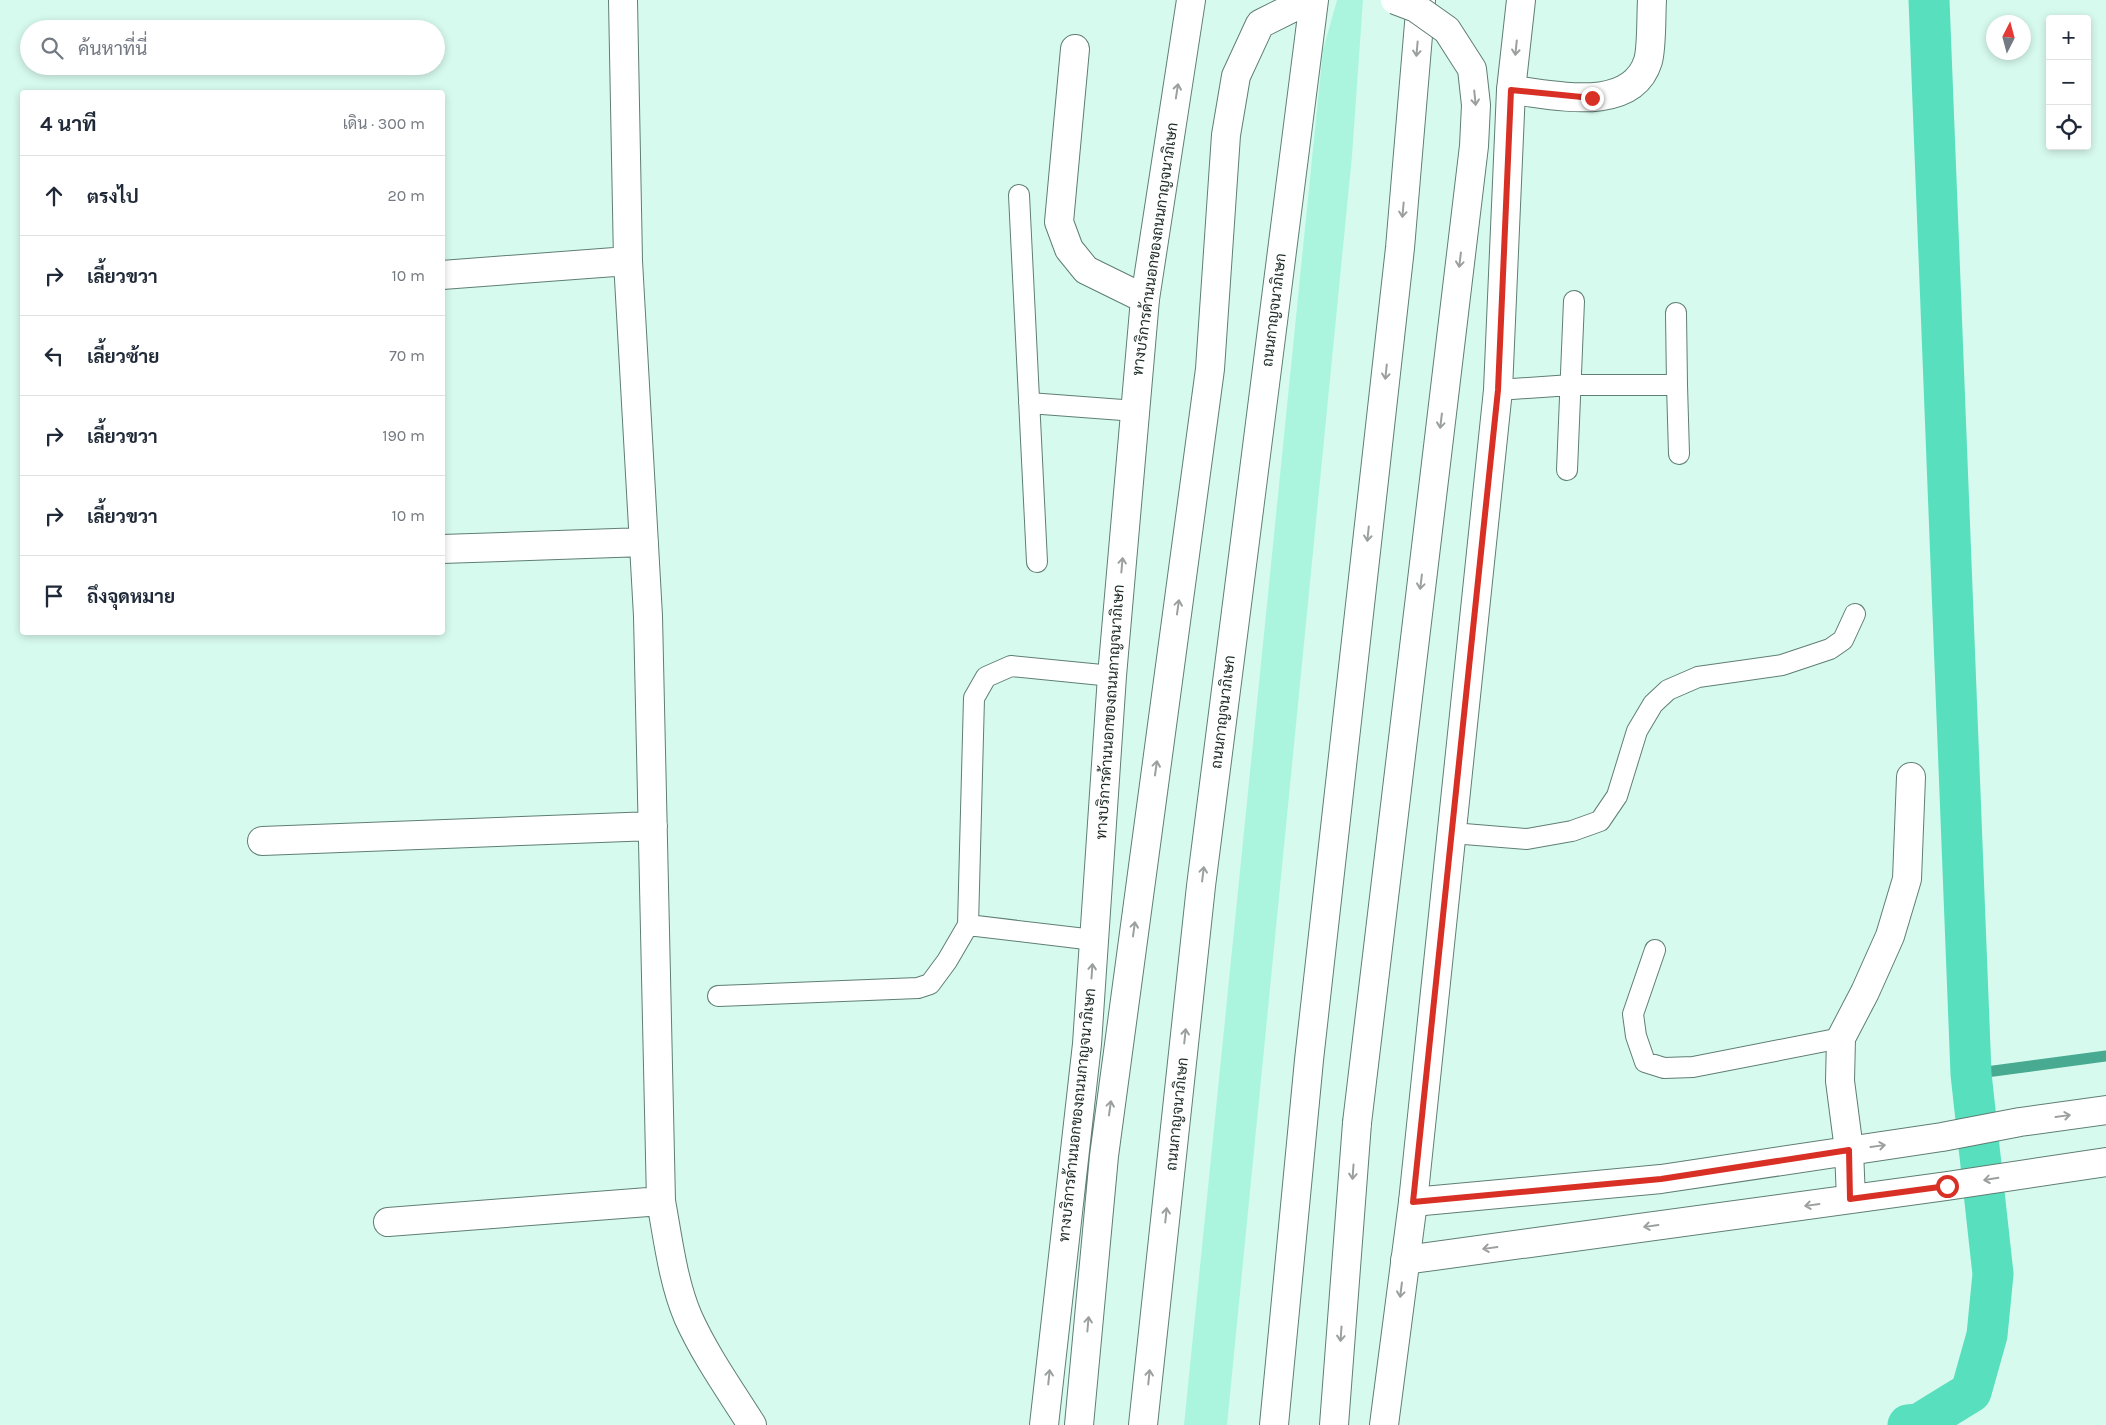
<!DOCTYPE html>
<html lang="th">
<meta charset="utf-8">
<style>
body{margin:0;font-family:Karla,Sarabun,sans-serif;background:#f6f6f7;color:#1f2937}
.controls{position:absolute;right:15px;top:15px;display:grid;overflow:hidden;border-radius:5px;box-shadow:0 2px 8px #0003}
.controls button{width:45px;height:45px;display:grid;place-items:center;padding:0;border:0;border-bottom:1px solid #e0e1e3;background:#fff;color:#1f2937;font:25px sans-serif}
.compass{position:absolute;left:1986px;top:15px;width:45px;height:45px;border-radius:50%;background:#fff;box-shadow:0 2px 8px #0003;rotate:6deg}
.stop{position:absolute;width:15px;height:15px;margin:-11px;border:4px solid #d93025;border-radius:50%;background:#fff}
.stop.end{background:#d93025;border-color:#fff;box-shadow:0 1px 5px #0008}
.list{margin:0;padding:0;list-style:none}
h2{display:flex;justify-content:space-between;align-items:center;height:65px;margin:0;padding:0 20px;font-size:21px}
h2 small{font-size:16px;font-weight:400;color:#747a83}
.list li{display:grid;grid-template-columns:32px 1fr auto;gap:15px;align-items:center;box-sizing:border-box;height:80px;padding:0 20px;border-top:1px solid #e0e1e3}
.list b{display:block;font-size:19px;white-space:nowrap}
.list em{font-size:16px;font-style:normal;color:#747a83}
.icon{flex:none;width:28px;height:28px;fill:none;stroke:currentColor;stroke-width:2;stroke-linecap:round;stroke-linejoin:round}
.map{position:relative;flex:none;width:2106px;height:1425px;overflow:hidden}
.search{position:absolute;background:#fff;box-shadow:0 2px 8px #0003;left:20px;top:20px;width:425px;height:55px;display:flex;align-items:center;gap:12px;box-sizing:border-box;padding:0 18px;border-radius:28px;color:#747a83;font-size:19px}
.panel{position:absolute;background:#fff;box-shadow:0 2px 8px #0003;left:20px;top:90px;width:425px;height:545px;border-radius:5px}
.map>svg:first-child{display:block}
.green{fill:#abf5df}
.lines{fill:none;stroke-linecap:round;stroke-linejoin:round}
.stream{stroke:#47aa91;stroke-width:11}
.canal{stroke:#58dfbd;stroke-width:41}
.service-casing{stroke:#5f7e74;stroke-width:22}
.minor-casing{stroke:#5f7e74;stroke-width:30}
.secondary-casing{stroke:#5f7e74;stroke-width:30}
.trunk-casing{stroke:#5f7e74;stroke-width:30}
.service{stroke:#fff;stroke-width:20}
.minor{stroke:#fff;stroke-width:28}
.secondary{stroke:#fff;stroke-width:28}
.trunk{stroke:#fff;stroke-width:28}
.secondary-bridge-casing{stroke:#5f7e74;stroke-width:30;stroke-linecap:butt}
.secondary-bridge{stroke:#fff;stroke-width:28}
.oneway{stroke:#9ba09f}
.route{stroke:#d93025;stroke-width:6}
.labels{text-anchor:middle;stroke-width:4.5;stroke-linejoin:round;paint-order:stroke}
.street-label{font-size:15px;fill:#202d29;stroke:#fff}
</style>
<div class="map">
<svg width="2106" height="1425" viewBox="0 0 2106 1425">
<rect width="100%" height="100%" fill="#d7faee"/>
<path class="green" d="M 1337,0 L 1363,0 L 1352,156 L 1227,1425 L 1184,1425 L 1323,50 Z"/>
<g class="lines">
<path class="stream" d="M 1971,1074 L 2106,1056"/>
<path class="canal" d="M 1908,1425 L 1919,1424 L 1971,1392 L 1987,1335 L 1993,1274 L 1971,1074 L 1929,0"/>
<g class="service-casing">
<path id="service" d="M 1019,195 L 1037,562
M 1677,385 L 1679,454
M 1498,390 L 1571,385 L 1677,385 L 1676,313
M 1029,403 L 1136,411
M 1567,470 L 1574,301
M 1452,833 L 1527,839 L 1572,831 L 1600,821 L 1617,796 L 1637,731 L 1653,704 L 1668,690 L 1698,677 L 1782,665 L 1830,649 L 1843,640 L 1855,614
M 1094,940 L 968,925 L 974,698 L 986,677 L 1011,666 L 1112,676
M 1655,950 L 1633,1014 L 1636,1036 L 1645,1062 L 1664,1068 L 1693,1067 L 1841,1038
M 718,996 L 918,988 L 930,984 L 947,961 L 968,925"/>
</g>
<g class="minor-casing">
<path id="minor" d="M 623,0 L 628,261 L 648,616 L 661,1201 C 668,1239 673,1282 688,1317 C 705,1355 730,1390 752,1425
M 1075,49 L 1059,222 L 1069,249 L 1086,270 L 1145,299
M 1511,90 C 1552,94 1631,115 1648,61 C 1652,48 1651,15 1652,0
M 442,275 L 628,261
M 442,549 L 644,542
M 262,841 L 653,826
M 1851,1199 L 1849,1150 L 1840,1081 L 1841,1038 L 1865,992 L 1890,936 L 1907,879 L 1911,777
M 1413,1202 L 1661,1179 L 1942,1137 L 2020,1122 L 2106,1110
M 388,1222 L 661,1201
M 1405,1260 L 1947,1186 L 2106,1162"/>
</g>
<g class="secondary-casing">
<path id="secondary" d="M 1044,1425 L 1087,1044 L 1112,676 L 1145,299 L 1191,0
M 1079,1425 L 1104,1156 L 1210,369 L 1226,135 L 1236,76 L 1260,24 L 1308,0
M 1334,1425 L 1357,1123
M 1384,1425 L 1413,1202 L 1498,390 L 1511,90 L 1521,0"/>
</g>
<g class="trunk-casing">
<path id="trunk" d="M 1143,1425 L 1201,886 L 1314,0
M 1274,1425 L 1309,1060 L 1400,248 L 1421,0"/>
</g>
<use href="#service" class="service"/>
<use href="#minor" class="minor"/>
<use href="#secondary" class="secondary"/>
<use href="#trunk" class="trunk"/>
<g class="secondary-bridge-casing">
<path id="secondary-bridge" d="M 1357,1123 L 1474,146 L 1476,105 L 1472,69 L 1447,30 L 1416,8 L 1395,0"/>
</g>
<use href="#secondary-bridge" class="secondary-bridge"/>
</g>
<defs><path id="oneway-shaft" d="M-6 0H5M1.5-3L5.5 0L1.5 3" fill="none" stroke-width="1.6" stroke-linecap="round" stroke-linejoin="round" transform="scale(1.25)"/></defs>
<g class="oneway">
<use href="#oneway-shaft" transform="translate(1516 48) rotate(96)"/>
<use href="#oneway-shaft" transform="translate(1417 49) rotate(95)"/>
<use href="#oneway-shaft" transform="translate(1177 91) rotate(-81)"/>
<use href="#oneway-shaft" transform="translate(1475 98) rotate(84)"/>
<use href="#oneway-shaft" transform="translate(1403 210) rotate(95)"/>
<use href="#oneway-shaft" transform="translate(1460 260) rotate(97)"/>
<use href="#oneway-shaft" transform="translate(1386 372) rotate(96)"/>
<use href="#oneway-shaft" transform="translate(1441 421) rotate(97)"/>
<use href="#oneway-shaft" transform="translate(1368 534) rotate(96)"/>
<use href="#oneway-shaft" transform="translate(1122 565) rotate(-85)"/>
<use href="#oneway-shaft" transform="translate(1421 582) rotate(97)"/>
<use href="#oneway-shaft" transform="translate(1178 607) rotate(-82)"/>
<use href="#oneway-shaft" transform="translate(1156 768) rotate(-82)"/>
<use href="#oneway-shaft" transform="translate(1203 874) rotate(-83)"/>
<use href="#oneway-shaft" transform="translate(1134 929) rotate(-82)"/>
<use href="#oneway-shaft" transform="translate(1092 971) rotate(-86)"/>
<use href="#oneway-shaft" transform="translate(1185 1036) rotate(-84)"/>
<use href="#oneway-shaft" transform="translate(1110 1108) rotate(-82)"/>
<use href="#oneway-shaft" transform="translate(2063 1116) rotate(-8)"/>
<use href="#oneway-shaft" transform="translate(1878 1146) rotate(-8)"/>
<use href="#oneway-shaft" transform="translate(1353 1172) rotate(94)"/>
<use href="#oneway-shaft" transform="translate(1991 1179) rotate(171)"/>
<use href="#oneway-shaft" transform="translate(1812 1205) rotate(172)"/>
<use href="#oneway-shaft" transform="translate(1166 1215) rotate(-84)"/>
<use href="#oneway-shaft" transform="translate(1651 1226) rotate(172)"/>
<use href="#oneway-shaft" transform="translate(1490 1248) rotate(172)"/>
<use href="#oneway-shaft" transform="translate(1401 1290) rotate(97)"/>
<use href="#oneway-shaft" transform="translate(1088 1324) rotate(-85)"/>
<use href="#oneway-shaft" transform="translate(1341 1334) rotate(94)"/>
<use href="#oneway-shaft" transform="translate(1049 1377) rotate(-84)"/>
<use href="#oneway-shaft" transform="translate(1149 1377) rotate(-84)"/>
</g>
<g class="lines">
<path class="route" d="M 1592,98 L 1511,90 L 1498,390 L 1413,1202 L 1661,1179 L 1849,1150 L 1850,1199 L 1947,1186"/>
</g>
<g class="labels">
<g class="street-label">
<text transform="translate(1155 249) rotate(-82)" y="5">ทางบริการด้านนอกของถนนกาญจนาภิเษก</text>
<text transform="translate(1274 310) rotate(-83)" y="5">ถนนกาญจนาภิเษก</text>
<text transform="translate(1110 712) rotate(-86)" y="5">ทางบริการด้านนอกของถนนกาญจนาภิเษก</text>
<text transform="translate(1223 712) rotate(-83)" y="5">ถนนกาญจนาภิเษก</text>
<text transform="translate(1177 1114) rotate(-84)" y="5">ถนนกาญจนาภิเษก</text>
<text transform="translate(1077 1115) rotate(-84)" y="5">ทางบริการด้านนอกของถนนกาญจนาภิเษก</text>
</g>
</g>
</svg>
<div class="controls">
<button>+</button>
<button>−</button>
<button><svg class="icon" aria-label="locate" viewBox="0 0 24 24"><circle cx="12" cy="12" r="6"/><path d="M12 2v4M12 18v4M2 12h4M18 12h4"/></svg></button>
</div>
<svg class="compass" viewBox="-18 -18 36 36"><path d="M0-13l5 13h-10z" fill="#e53935"/><path d="M0 13l5-13h-10z" fill="#747a83"/></svg>
<div class="stop" style="left:1947px;top:1186px"></div>
<div class="stop end" style="left:1592px;top:98px"></div>
<div class="search"><svg class="icon" aria-label="search" viewBox="0 0 24 24"><circle cx="10" cy="10" r="6"/><path d="M15 15l6 6"/></svg>ค้นหาที่นี่</div>
<section class="panel">
<h2>4 นาที<small>เดิน · 300 m</small></h2>
<ul class="list">
<li><svg class="icon" aria-label="ahead" viewBox="0 0 24 24"><path d="M12 20V5M6 11l6-6 6 6"/></svg><div><b>ตรงไป</b></div><em>20 m</em></li>
<li><svg class="icon" aria-label="right" viewBox="0 0 24 24"><path d="M7 20v-9h11M14 6l5 5-5 5"/></svg><div><b>เลี้ยวขวา</b></div><em>10 m</em></li>
<li><svg class="icon" aria-label="left" viewBox="0 0 24 24"><path d="M17 20v-9H6M10 6l-5 5 5 5"/></svg><div><b>เลี้ยวซ้าย</b></div><em>70 m</em></li>
<li><svg class="icon" aria-label="right" viewBox="0 0 24 24"><path d="M7 20v-9h11M14 6l5 5-5 5"/></svg><div><b>เลี้ยวขวา</b></div><em>190 m</em></li>
<li><svg class="icon" aria-label="right" viewBox="0 0 24 24"><path d="M7 20v-9h11M14 6l5 5-5 5"/></svg><div><b>เลี้ยวขวา</b></div><em>10 m</em></li>
<li><svg class="icon" aria-label="arrive" viewBox="0 0 24 24"><path d="M6 21V4h12l-3 4 3 4H6"/></svg><div><b>ถึงจุดหมาย</b></div></li>
</ul>
</section>
</div>
